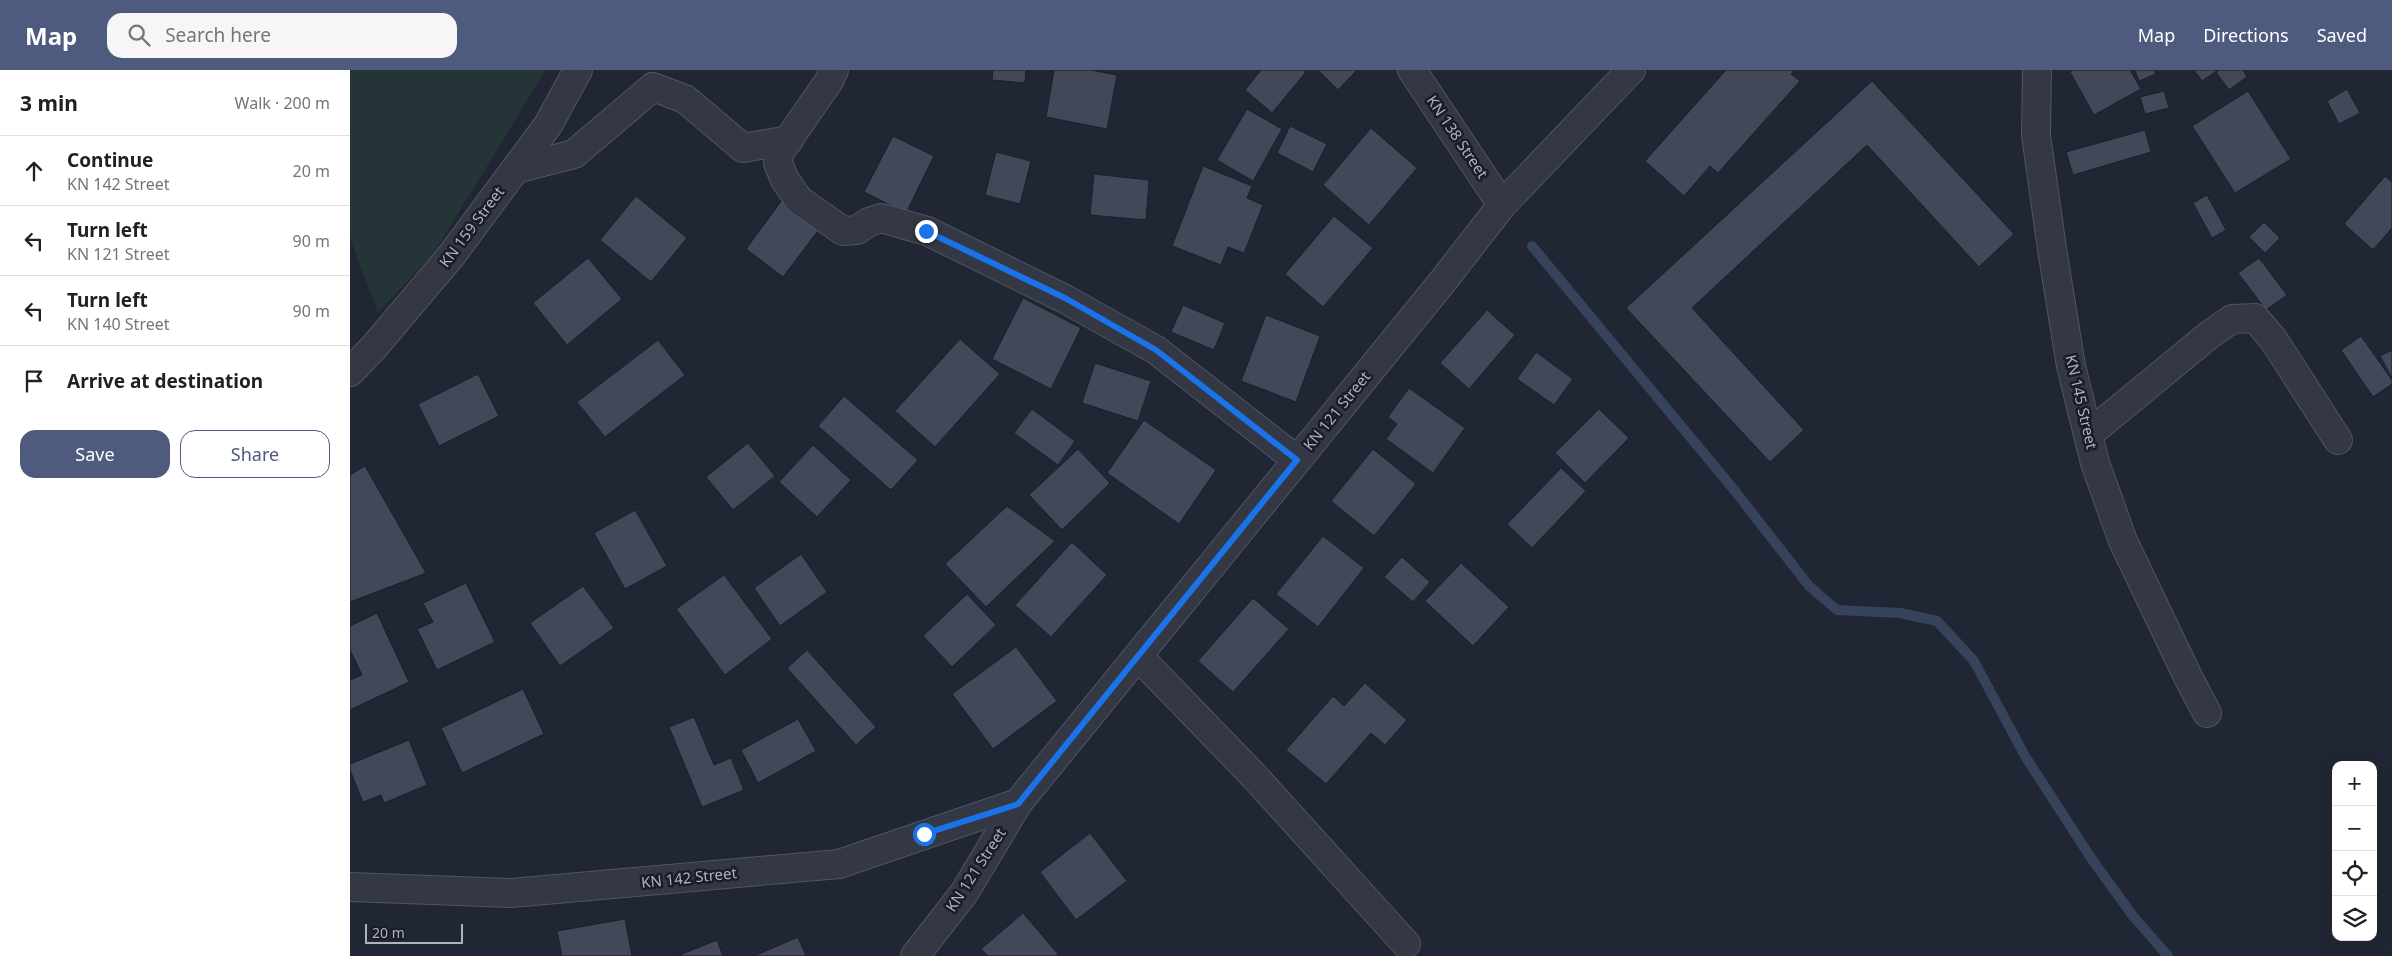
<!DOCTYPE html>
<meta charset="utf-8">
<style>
body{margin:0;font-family:"Noto Sans",sans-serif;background:#f6f6f6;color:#202124}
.controls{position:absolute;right:15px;bottom:15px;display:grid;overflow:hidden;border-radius:10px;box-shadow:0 5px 20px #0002}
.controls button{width:45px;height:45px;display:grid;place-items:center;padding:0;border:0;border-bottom:1px solid #e0e0e0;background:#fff;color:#202124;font:25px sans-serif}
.scale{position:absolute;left:15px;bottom:12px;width:98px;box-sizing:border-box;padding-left:5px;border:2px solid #adb2c1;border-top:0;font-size:14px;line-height:18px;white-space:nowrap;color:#adb2c1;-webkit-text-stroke:4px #191d28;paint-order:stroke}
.stop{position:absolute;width:15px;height:15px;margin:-11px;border:4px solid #1a73e8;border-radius:50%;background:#fff}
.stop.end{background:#1a73e8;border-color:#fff;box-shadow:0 1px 5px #0008}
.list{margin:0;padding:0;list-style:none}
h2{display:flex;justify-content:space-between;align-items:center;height:65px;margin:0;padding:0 20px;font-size:21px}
h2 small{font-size:16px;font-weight:400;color:#757577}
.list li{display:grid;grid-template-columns:32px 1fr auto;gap:15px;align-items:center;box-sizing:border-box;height:70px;padding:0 20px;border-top:1px solid #e0e0e0}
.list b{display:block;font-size:19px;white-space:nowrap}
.list p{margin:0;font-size:16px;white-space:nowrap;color:#757577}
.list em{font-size:16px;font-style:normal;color:#757577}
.actions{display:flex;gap:10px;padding:15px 20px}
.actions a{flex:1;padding:11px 0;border:1px solid #4e5b7e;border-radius:15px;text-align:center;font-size:18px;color:#4e5b7e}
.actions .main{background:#4e5b7e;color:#fff}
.icon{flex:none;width:28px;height:28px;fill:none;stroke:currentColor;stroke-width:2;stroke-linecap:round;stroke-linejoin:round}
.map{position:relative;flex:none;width:2042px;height:886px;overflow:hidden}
header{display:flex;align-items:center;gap:30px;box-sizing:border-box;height:70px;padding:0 25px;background:#4e5b7e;color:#fff}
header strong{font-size:24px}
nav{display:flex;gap:28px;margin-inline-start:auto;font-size:18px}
.search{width:350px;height:45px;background:#f6f6f6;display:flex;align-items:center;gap:12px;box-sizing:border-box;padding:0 18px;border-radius:15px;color:#757577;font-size:19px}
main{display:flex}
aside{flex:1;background:#fff}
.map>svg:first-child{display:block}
.green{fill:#253437}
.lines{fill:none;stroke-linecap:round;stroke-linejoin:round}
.stream{stroke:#37425b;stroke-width:10}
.building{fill:#424857;stroke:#1b1f2a}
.minor-casing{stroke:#515562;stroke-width:30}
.minor{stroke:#333844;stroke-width:28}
.route{stroke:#1a73e8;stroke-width:6}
.labels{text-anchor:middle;stroke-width:5;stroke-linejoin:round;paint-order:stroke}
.street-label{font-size:15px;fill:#adb2c1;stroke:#191d28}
</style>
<header>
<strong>Map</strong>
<div class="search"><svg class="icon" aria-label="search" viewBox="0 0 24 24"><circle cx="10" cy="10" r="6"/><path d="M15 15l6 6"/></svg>Search here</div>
<nav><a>Map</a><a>Directions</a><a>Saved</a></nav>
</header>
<main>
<aside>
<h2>3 min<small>Walk · 200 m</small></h2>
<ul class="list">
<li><svg class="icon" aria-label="ahead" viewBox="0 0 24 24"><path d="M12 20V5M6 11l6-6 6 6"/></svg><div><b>Continue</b><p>KN 142 Street</p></div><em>20 m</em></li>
<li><svg class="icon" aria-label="left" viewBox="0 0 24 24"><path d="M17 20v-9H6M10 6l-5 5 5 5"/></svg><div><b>Turn left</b><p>KN 121 Street</p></div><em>90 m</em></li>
<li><svg class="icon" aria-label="left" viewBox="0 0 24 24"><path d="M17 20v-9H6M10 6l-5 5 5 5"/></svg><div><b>Turn left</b><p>KN 140 Street</p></div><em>90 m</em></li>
<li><svg class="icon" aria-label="arrive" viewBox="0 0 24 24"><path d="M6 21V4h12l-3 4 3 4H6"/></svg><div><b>Arrive at destination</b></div></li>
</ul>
<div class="actions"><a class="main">Save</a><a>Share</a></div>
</aside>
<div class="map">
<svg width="2042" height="886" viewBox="0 0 2042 886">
<rect width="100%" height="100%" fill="#202633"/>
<path class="green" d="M 0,0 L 196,0 L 84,183 L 28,243 L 0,168 Z"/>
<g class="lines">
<path class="stream" d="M 1182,176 L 1385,421 L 1459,516 L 1487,540 L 1550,543 L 1587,551 L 1624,591 L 1675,686 L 1743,791 L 1783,846 L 1818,886"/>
</g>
<path class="building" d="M 643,0 L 676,0 L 675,13 L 642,10 Z
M 704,0 L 741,0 L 767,5 L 757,59 L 696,47 Z
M 911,0 L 954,0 L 956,2 L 922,43 L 895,20 Z
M 968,0 L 1007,0 L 988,20 Z
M 1376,0 L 1442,0 L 1444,1 L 1441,4 L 1450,11 L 1368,103 L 1360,96 L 1334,126 L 1295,91 Z
M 1723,0 L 1780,0 L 1791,19 L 1744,45 L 1720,2 Z
M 1785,0 L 1804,0 L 1806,4 L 1789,11 Z
M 1844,0 L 1868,0 L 1852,11 Z
M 1869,0 L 1893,0 L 1897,7 L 1879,20 L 1866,2 Z
M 1522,11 L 1664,164 L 1629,197 L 1517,75 L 1342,238 L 1454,360 L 1420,392 L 1276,238 Z
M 1997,19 L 2010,43 L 1989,54 L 1977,31 Z
M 1814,21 L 1819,38 L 1795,44 L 1790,27 Z
M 1898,21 L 1941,89 L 1885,123 L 1842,56 Z
M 897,39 L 932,59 L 903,111 L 867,90 Z
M 940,56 L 977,74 L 963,102 L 927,83 Z
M 1021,58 L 1067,98 L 1019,155 L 973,115 Z
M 1795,60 L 1801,82 L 1723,105 L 1716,82 Z
M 543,66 L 584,86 L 556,143 L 514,122 Z
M 646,82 L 681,91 L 670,134 L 635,125 Z
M 853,96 L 902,116 L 897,128 L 913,135 L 894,183 L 878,177 L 871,195 L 822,176 Z
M 744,104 L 799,110 L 796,150 L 740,145 Z
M 2035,106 L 2042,112 L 2042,158 L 2023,180 L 1994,154 Z
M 1857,125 L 1876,160 L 1862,168 L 1843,133 Z
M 286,126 L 337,168 L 301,212 L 250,170 Z
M 432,130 L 470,158 L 433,207 L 396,179 Z
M 984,146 L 1023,178 L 973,237 L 935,204 Z
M 1914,152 L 1930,168 L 1915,183 L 1899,167 Z
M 238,188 L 272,229 L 217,275 L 183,233 Z
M 1909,188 L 1937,225 L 1916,240 L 1888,203 Z
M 673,228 L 731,258 L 701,319 L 642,289 Z
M 833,235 L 875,253 L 864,280 L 821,262 Z
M 1137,240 L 1165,265 L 1119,319 L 1090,293 Z
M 916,245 L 970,266 L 946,332 L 891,311 Z
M 2011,266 L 2042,310 L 2042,314 L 2023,327 L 1991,280 Z
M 610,269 L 650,304 L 585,377 L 545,341 Z
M 308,270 L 335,305 L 255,367 L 227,332 Z
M 2042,280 L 2042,308 L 2030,286 Z
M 1186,282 L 1223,309 L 1204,335 L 1167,309 Z
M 745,293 L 801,311 L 788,351 L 732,333 Z
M 128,304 L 149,346 L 89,376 L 68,334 Z
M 1059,318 L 1115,358 L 1083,403 L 1036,369 L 1047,354 L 1038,347 Z
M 494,326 L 568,390 L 541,420 L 468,356 Z
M 682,339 L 725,371 L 708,395 L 664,363 Z
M 1249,339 L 1279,368 L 1235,413 L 1205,383 Z
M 794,350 L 866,400 L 829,454 L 757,403 Z
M 398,373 L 425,406 L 383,440 L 356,407 Z
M 463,375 L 501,410 L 467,447 L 429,412 Z
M 728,379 L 760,413 L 712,460 L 679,425 Z
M 1023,379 L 1066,414 L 1024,466 L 981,431 Z
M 15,396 L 76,503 L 0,532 L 0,405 Z
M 1211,398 L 1236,421 L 1182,478 L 1157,454 Z
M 657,436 L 705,471 L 636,537 L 595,494 Z
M 285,440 L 317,496 L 275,519 L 244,463 Z
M 973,466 L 1014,498 L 968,557 L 926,524 Z
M 722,472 L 757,505 L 701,567 L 665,535 Z
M 451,484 L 477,522 L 430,556 L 404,518 Z
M 1052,487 L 1080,512 L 1063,532 L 1034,507 Z
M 1111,493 L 1159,537 L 1123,576 L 1075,531 Z
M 374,505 L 422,569 L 375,605 L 326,539 Z
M 116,513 L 145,572 L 87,600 L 67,559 L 83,552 L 73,533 Z
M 233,516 L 264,558 L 210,596 L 180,553 Z
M 617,524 L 646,555 L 602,597 L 573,566 Z
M 903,528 L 939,559 L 883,622 L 848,591 Z
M 27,543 L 59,612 L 0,640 L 0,610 L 12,605 L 0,580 L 0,556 Z
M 666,577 L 707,631 L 643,679 L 602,624 Z
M 457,580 L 526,657 L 506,675 L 437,598 Z
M 1015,613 L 1057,650 L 1035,675 L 1021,663 L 976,714 L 936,680 L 983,626 L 994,636 Z
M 173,619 L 194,664 L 112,703 L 91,658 Z
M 344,647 L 364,695 L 381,688 L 394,720 L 352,737 L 319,657 Z
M 448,649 L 466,681 L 408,713 L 391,680 Z
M 59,670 L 77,715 L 34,733 L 31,725 L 13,732 L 0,700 L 0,694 Z
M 740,763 L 777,811 L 726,850 L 690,802 Z
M 673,843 L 708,884 L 706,886 L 638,886 L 631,879 Z
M 275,849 L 282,886 L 212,886 L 207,861 Z
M 448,867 L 456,886 L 404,886 Z
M 367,870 L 373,886 L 327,886 Z"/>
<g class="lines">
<g class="minor-casing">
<path id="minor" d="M 484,0 L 479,11 L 429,83 L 428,93 L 435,110 L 449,130 L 493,161 L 507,160 L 519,152 L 531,148 L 577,161 L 715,229 L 806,280 L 947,390
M 1062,0 L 1152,135
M 1687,0 L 1686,65 L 1702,179 L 1721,296 L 1745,393 L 1773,471 L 1839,609 L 1857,643
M 166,99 L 224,84 L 303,17 L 335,29 L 393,78 L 439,70
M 0,302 L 24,277 L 101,186 L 198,55 L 228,0
M 1739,364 L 1859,265 L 1882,249 L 1905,248 L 1923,269 L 1988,370
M 788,586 L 904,706 L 1056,874
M 0,817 L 161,823 L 489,794 L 668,733
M 565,886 L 614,823 L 668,733 L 1093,211 L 1152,135 L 1281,0"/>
</g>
<use href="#minor" class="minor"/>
</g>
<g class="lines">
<path class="route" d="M 574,764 L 668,734 L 947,390 L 806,280 L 715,228 L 576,161"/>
</g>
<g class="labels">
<g class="street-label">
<text transform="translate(1107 67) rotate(56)" y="5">KN 138 Street</text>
<text transform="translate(122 157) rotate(-53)" y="5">KN 159 Street</text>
<text transform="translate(1731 332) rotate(77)" y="5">KN 145 Street</text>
<text transform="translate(987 341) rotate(-51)" y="5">KN 121 Street</text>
<text transform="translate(626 800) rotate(-57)" y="5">KN 121 Street</text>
<text transform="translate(339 808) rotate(-6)" y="5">KN 142 Street</text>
</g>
</g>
</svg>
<div class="controls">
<button>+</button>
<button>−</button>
<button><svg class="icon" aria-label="locate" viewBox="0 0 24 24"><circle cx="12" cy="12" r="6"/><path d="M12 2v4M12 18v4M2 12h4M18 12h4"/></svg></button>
<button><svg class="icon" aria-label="layers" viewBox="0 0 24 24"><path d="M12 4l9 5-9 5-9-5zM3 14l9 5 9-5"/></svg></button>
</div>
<div class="scale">20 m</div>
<div class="stop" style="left:574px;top:764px"></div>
<div class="stop end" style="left:576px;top:161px"></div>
</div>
</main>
